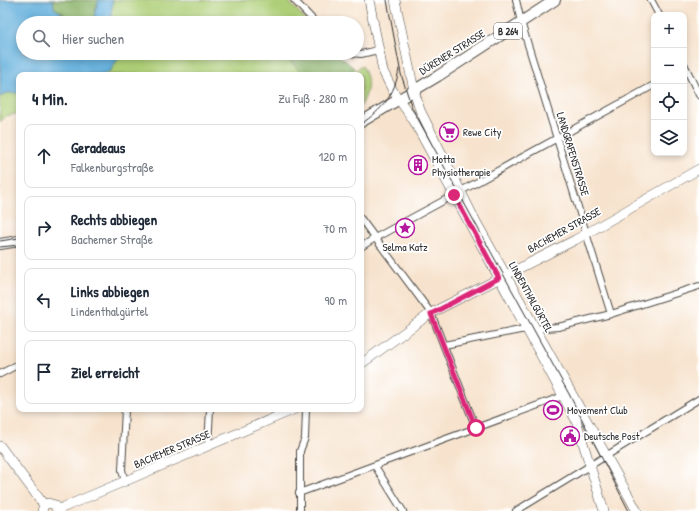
<!DOCTYPE html>
<html lang="de">
<meta charset="utf-8">
<style>
body{margin:0;font-family:"Patrick Hand",sans-serif;background:#f2f2f3;color:#1f2937}
.controls{position:absolute;right:12px;top:12px;display:grid;overflow:hidden;border-radius:8px;box-shadow:0 2px 6px #0003}
.controls button{width:36px;height:36px;display:grid;place-items:center;padding:0;border:0;border-bottom:1px solid #e0e1e3;background:#fff;color:#1f2937;font:20px sans-serif}
.stop{position:absolute;width:12px;height:12px;margin:-9px;border:3px solid #db2777;border-radius:50%;background:#fff}
.stop.end{background:#db2777;border-color:#fff;box-shadow:0 1px 4px #0008}
.list{margin:0;padding:0;list-style:none}
h2{display:flex;justify-content:space-between;align-items:center;height:52px;margin:0;padding:0 16px;font-size:17px}
h2 small{font-size:13px;font-weight:400;color:#747a83}
.list li{display:grid;grid-template-columns:26px 1fr auto;gap:12px;align-items:center;box-sizing:border-box;height:64px;margin:0 8px 8px;padding:0 8px;border:1px solid #e0e1e3;border-radius:8px}
.list b{display:block;font-size:15px;white-space:nowrap}
.list p{margin:0;font-size:13px;white-space:nowrap;color:#747a83}
.list em{font-size:13px;font-style:normal;color:#747a83}
.icon{flex:none;width:22px;height:22px;fill:none;stroke:currentColor;stroke-width:2;stroke-linecap:round;stroke-linejoin:round}
.map{position:relative;flex:none;width:699px;height:511px;overflow:hidden}
.search{position:absolute;background:#fff;box-shadow:0 2px 6px #0003;left:16px;top:16px;width:348px;height:44px;display:flex;align-items:center;gap:10px;box-sizing:border-box;padding:0 14px;border-radius:22px;color:#747a83;font-size:15px}
.panel{position:absolute;background:#fff;box-shadow:0 2px 6px #0003;left:16px;top:72px;width:348px;height:340px;border-radius:8px}
.map>svg:first-child{display:block}
.green{fill:#aecf77;stroke:#6c7d51}
.forest{fill:#8ab268;stroke:#5a6e4a}
.water{fill:#62afdb;stroke:#466d83}
.lines{fill:none;stroke-linecap:round;stroke-linejoin:round}
.street-casing{stroke:#4a4743;stroke-width:8}
.secondary-casing{stroke:#4a4743;stroke-width:10}
.primary-casing{stroke:#4a4743;stroke-width:12}
.street{stroke:#fff;stroke-width:6}
.secondary{stroke:#fff;stroke-width:9}
.primary{stroke:#fff;stroke-width:10}
.tram{stroke:#2b2b2b;stroke-width:1}
.route{stroke:#db2777;stroke-width:5}
.labels{text-anchor:middle;stroke-width:3.5;stroke-linejoin:round;paint-order:stroke}
.shield{fill:#fff;stroke:#6b6b6b;stroke-width:1}
.shield-label{font-size:10px;font-weight:bold;fill:#2b2b2b}
.street-label{font-size:11px;fill:#2b2b2b;stroke:#fff}
.poi-label{font-size:11px;fill:#2b2b2b;stroke:#fff;text-anchor:start}
</style>
<div class="map">
<svg width="699" height="511" viewBox="0 0 699 511">
<rect width="100%" height="100%" fill="#fff"/>
<filter id="ink" filterUnits="userSpaceOnUse"><feTurbulence type="fractalNoise" baseFrequency=".025" numOctaves="2"/><feDisplacementMap in="SourceGraphic" scale="8" xChannelSelector="R" yChannelSelector="G"/><feConvolveMatrix kernelMatrix="1 2 1 2 8 2 1 2 1" color-interpolation-filters="sRGB"/></filter>
<filter id="wash" filterUnits="userSpaceOnUse"><feTurbulence type="fractalNoise" baseFrequency=".012" numOctaves="4" result="noise"/><feDisplacementMap in="SourceGraphic" scale="16" xChannelSelector="R" yChannelSelector="G"/><feGaussianBlur stdDeviation="0.9" result="paint"/><feColorMatrix in="noise" values="0 0 0 0 0 0 0 0 0 0 0 0 0 0 0 0 0 1.4 0 .05"/><feComposite in="paint" operator="in"/></filter>
<g filter="url(#wash)">
<rect width="100%" height="100%" fill="#f7e3cd"/>
<path class="green" d="M 0,0 L 287,0 L 309,23 L 23,23 L 23,53 L 336,53 L 356,70 L 362,66 C 371,80 368,93 361,106 L 361,75 L 19,75 L 19,113 L 6,116 L 0,122 Z"/>
<path class="forest" d="M 53,0 L 99,0 L 95,11 L 94,23 L 66,23 L 63,13 L 54,8 Z
M 281,53 L 336,53 L 354,68 L 344,75 L 298,75 L 300,71 Z"/>
<path class="water" d="M 0,0 L 53,0 L 54,8 C 61,13 64,13 66,23 L 23,23 L 23,53 L 122,53 L 110,71 L 104,74 L 19,75 L 19,93 L 7,93 L 0,97 Z
M 99,0 L 113,0 L 111,15 L 119,23 L 94,23 L 95,11 Z"/>
</g>
<g filter="url(#ink)">
<g class="lines">
<g class="street-casing">
<path id="street" d="M 294,0 L 316,23
M 516,0 L 521,22 L 611,314
M 651,0 L 659,15
M 349,53 L 361,54 L 378,50
M 684,64 L 699,95
M 461,191 L 654,85
M 361,219 L 431,313 L 476,428
M 361,247 L 375,238 L 454,195
M 444,345 L 520,330 L 558,327 L 611,314 L 699,286
M 0,374 L 19,364
M 208,446 L 210,409
M 375,466 L 403,511
M 125,482 L 122,470 L 125,409
M 299,493 L 563,396
M 300,511 L 300,451 L 305,438 L 306,409
M 516,511 L 699,399"/>
</g>
<g class="secondary-casing">
<path id="secondary" d="M 369,0 L 383,71 L 393,91 L 414,121 L 576,420 L 604,511
M 395,0 L 414,90 L 420,110 L 475,220 L 637,511
M 361,364 L 431,313 L 575,240 L 699,169
M 0,446 L 44,505
M 57,510 L 295,409
M 42,511 L 44,505 L 48,503 L 55,505 L 57,511"/>
</g>
<g class="primary-casing">
<path id="primary" d="M 361,122 L 438,76 L 555,0
M 0,244 L 19,241"/>
</g>
<use href="#street" class="street"/>
<use href="#secondary" class="secondary"/>
<use href="#primary" class="primary"/>
<path class="tram" d="M 387,0 L 401,74 L 412,108 L 569,394 L 629,511
M 361,124 C 382,110 395,95 399,69
M 0,241 L 19,238
M 0,247 L 19,245"/>
</g>
</g>
<g class="lines" filter="url(#ink)">
<path class="route" d="M 454,195 L 499,278 L 431,314 L 476,428"/>
</g>
<defs>
<g id="supermarket-ring" transform="scale(1)"><circle r="9.5" fill="#fff" stroke="#b5179e" stroke-width="1.5"/><path d="M-6-5.5h2.5l.6 2H6L4.5 2H-2.5L-4.4-4H-6ZM-1.5 3.2a1.3 1.3 0 1 0 .1 0ZM3 3.2a1.3 1.3 0 1 0 .1 0Z" fill="#b5179e"/></g>
<g id="building-ring" transform="scale(1)"><circle r="9.5" fill="#fff" stroke="#b5179e" stroke-width="1.5"/><path d="M-4-6H4V6H1V3H-1V6H-4ZM-2.5-4.3h1.7v1.8h-1.7ZM.8-4.3h1.7v1.8H.8ZM-2.5-1h1.7V.8h-1.7ZM.8-1h1.7V.8H.8Z" fill="#b5179e"/></g>
<g id="sight-ring" transform="scale(1)"><circle r="9.5" fill="#fff" stroke="#b5179e" stroke-width="1.5"/><path d="M0-6L1.8-2.2L6-1.7L2.9 1.2L3.7 5.4L0 3.3L-3.7 5.4L-2.9 1.2L-6-1.7L-1.8-2.2Z" fill="#b5179e"/></g>
<g id="stadium-ring" transform="scale(1)"><circle r="9.5" fill="#fff" stroke="#b5179e" stroke-width="1.5"/><path d="M0-5a6.5 5 0 1 0 0 10a6.5 5 0 1 0 0-10ZM-3.5-1.8h7v3.6h-7Z" fill="#b5179e"/></g>
<g id="civic-ring" transform="scale(1)"><circle r="9.5" fill="#fff" stroke="#b5179e" stroke-width="1.5"/><path d="M-.6-6.5H3V-4.5H.6V-3L4-1V1h2V6H-6V1h2V-1L-.6-3ZM-1.2 2.5V6h2.4V2.5Z" fill="#b5179e"/></g>
</defs>
<g fill-rule="evenodd">
<use href="#supermarket-ring" x="449" y="132"/>
<use href="#building-ring" x="418" y="165"/>
<use href="#sight-ring" x="405" y="228"/>
<use href="#stadium-ring" x="553" y="410"/>
<use href="#civic-ring" x="570" y="436"/>
</g>
<g class="labels">
<rect class="shield" x="494" y="23" width="28" height="16" rx="3"/>
<g class="shield-label">
<text x="508" y="35">B 264</text>
</g>
<g class="street-label">
<text transform="translate(452 52) rotate(-32)" y="4">DÜRENER STRASSE</text>
<text transform="translate(573 154) rotate(73)" y="4">LANDGRAFENSTRASSE</text>
<text transform="translate(564 230) rotate(-29)" y="4">BACHEMER STRASSE</text>
<text transform="translate(531 297) rotate(61)" y="4">LINDENTHALGÜRTEL</text>
<text transform="translate(172 449) rotate(-23)" y="4">BACHEMER STRASSE</text>
</g>
<g class="poi-label">
<text x="463" y="136">Rewe City</text>
<text x="432" y="163">Motta<tspan x="432" dy="13">Physiotherapie</tspan></text>
<text x="405" y="251" text-anchor="middle">Selma Katz</text>
<text x="567" y="414">Movement Club</text>
<text x="584" y="440">Deutsche Post</text>
</g>
</g>
</svg>
<div class="controls">
<button>+</button>
<button>−</button>
<button><svg class="icon" aria-label="locate" viewBox="0 0 24 24"><circle cx="12" cy="12" r="6"/><path d="M12 2v4M12 18v4M2 12h4M18 12h4"/></svg></button>
<button><svg class="icon" aria-label="layers" viewBox="0 0 24 24"><path d="M12 4l9 5-9 5-9-5zM3 14l9 5 9-5"/></svg></button>
</div>
<div class="stop" style="left:476px;top:428px"></div>
<div class="stop end" style="left:454px;top:195px"></div>
<div class="search"><svg class="icon" aria-label="search" viewBox="0 0 24 24"><circle cx="10" cy="10" r="6"/><path d="M15 15l6 6"/></svg>Hier suchen</div>
<section class="panel">
<h2>4 Min.<small>Zu Fuß · 280 m</small></h2>
<ul class="list">
<li><svg class="icon" aria-label="ahead" viewBox="0 0 24 24"><path d="M12 20V5M6 11l6-6 6 6"/></svg><div><b>Geradeaus</b><p>Falkenburgstraße</p></div><em>120 m</em></li>
<li><svg class="icon" aria-label="right" viewBox="0 0 24 24"><path d="M7 20v-9h11M14 6l5 5-5 5"/></svg><div><b>Rechts abbiegen</b><p>Bachemer Straße</p></div><em>70 m</em></li>
<li><svg class="icon" aria-label="left" viewBox="0 0 24 24"><path d="M17 20v-9H6M10 6l-5 5 5 5"/></svg><div><b>Links abbiegen</b><p>Lindenthalgürtel</p></div><em>90 m</em></li>
<li><svg class="icon" aria-label="arrive" viewBox="0 0 24 24"><path d="M6 21V4h12l-3 4 3 4H6"/></svg><div><b>Ziel erreicht</b></div></li>
</ul>
</section>
</div>
